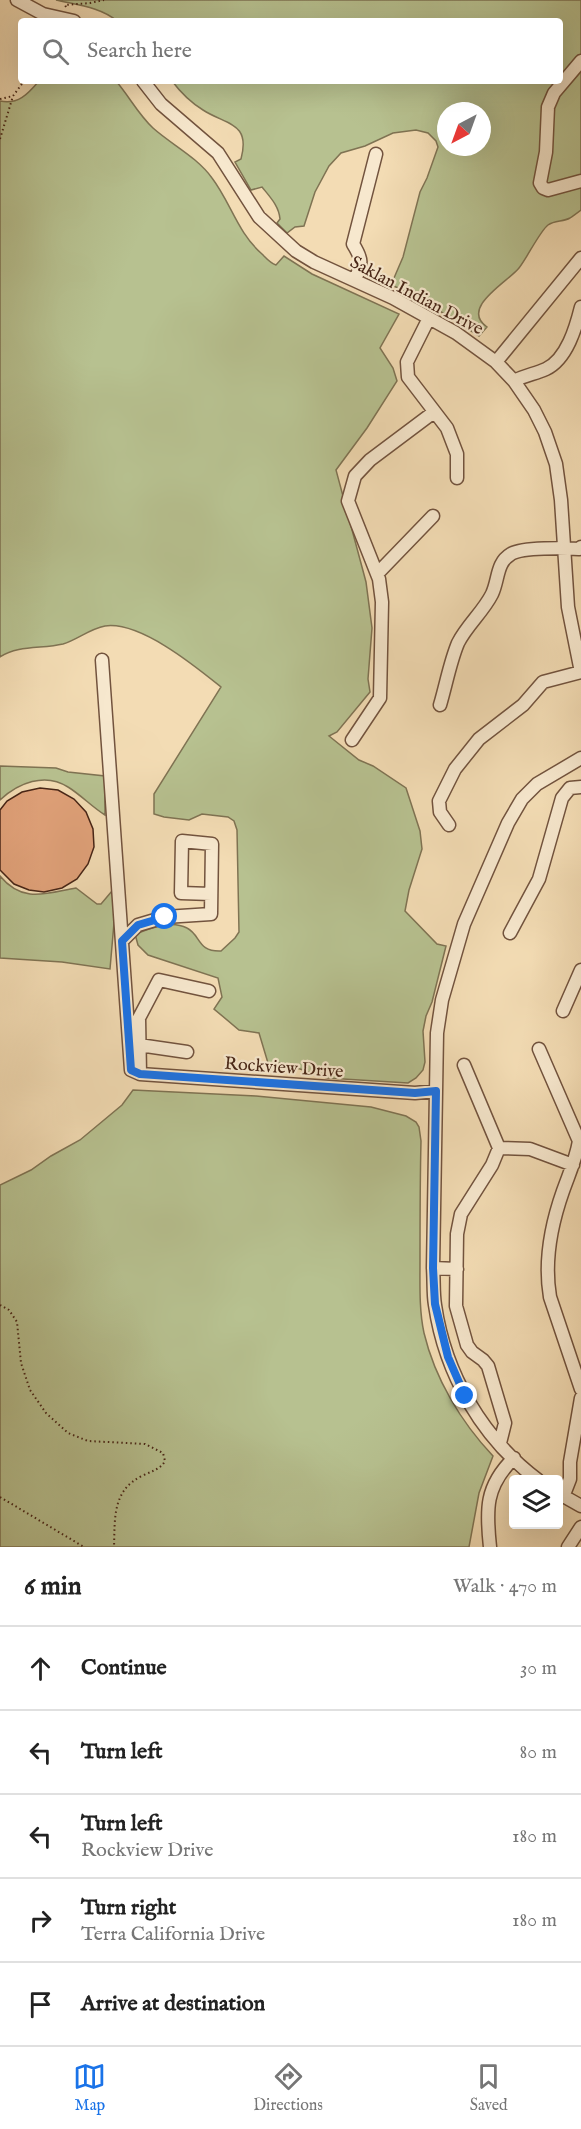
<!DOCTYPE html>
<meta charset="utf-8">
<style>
body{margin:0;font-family:"IM FELL English",serif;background:#f6f6f6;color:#222}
.controls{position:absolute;right:18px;bottom:18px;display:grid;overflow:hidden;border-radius:6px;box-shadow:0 6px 24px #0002}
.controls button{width:54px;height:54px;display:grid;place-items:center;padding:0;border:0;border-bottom:2px solid #e0e0e0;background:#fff;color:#222;font:30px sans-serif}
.compass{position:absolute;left:437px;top:102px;width:54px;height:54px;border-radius:50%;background:#fff;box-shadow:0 6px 24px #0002;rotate:221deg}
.stop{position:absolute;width:18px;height:18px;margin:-14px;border:4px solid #1a73e8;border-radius:50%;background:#fff}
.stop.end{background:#1a73e8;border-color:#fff;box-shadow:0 2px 6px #0008}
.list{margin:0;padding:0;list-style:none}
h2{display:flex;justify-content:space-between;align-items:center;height:78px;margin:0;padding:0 24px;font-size:26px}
h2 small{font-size:20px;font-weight:400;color:#767676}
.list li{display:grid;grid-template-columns:39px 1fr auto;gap:18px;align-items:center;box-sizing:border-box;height:84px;padding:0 24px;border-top:2px solid #e0e0e0}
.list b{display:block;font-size:22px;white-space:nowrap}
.list p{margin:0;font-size:20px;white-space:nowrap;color:#767676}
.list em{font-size:20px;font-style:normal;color:#767676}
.icon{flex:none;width:33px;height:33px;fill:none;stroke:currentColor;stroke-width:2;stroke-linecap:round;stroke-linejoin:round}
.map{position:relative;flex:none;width:581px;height:1547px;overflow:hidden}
.search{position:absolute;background:#fff;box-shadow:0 6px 24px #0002;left:18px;right:18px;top:18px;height:66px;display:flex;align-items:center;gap:15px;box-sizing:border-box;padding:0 21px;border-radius:6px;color:#767676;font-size:22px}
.sheet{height:498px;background:#fff}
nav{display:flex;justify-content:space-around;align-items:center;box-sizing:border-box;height:84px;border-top:2px solid #e0e0e0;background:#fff;font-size:16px;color:#767676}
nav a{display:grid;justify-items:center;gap:3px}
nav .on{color:#1a73e8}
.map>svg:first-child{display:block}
.green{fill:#b7c190;stroke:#7f7353;stroke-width:1.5;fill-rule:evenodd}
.building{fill:#e0a179;stroke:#472516;stroke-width:1.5}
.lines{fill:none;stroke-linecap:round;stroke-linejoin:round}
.minor-casing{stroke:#72533e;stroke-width:15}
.path{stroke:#472516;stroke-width:2;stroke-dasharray:1.5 3;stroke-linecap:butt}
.minor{stroke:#f7e8ce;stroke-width:12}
.route{stroke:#1a73e8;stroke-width:8}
.labels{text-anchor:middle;stroke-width:4.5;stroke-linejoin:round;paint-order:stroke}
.street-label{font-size:18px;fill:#472516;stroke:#f7e8ce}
</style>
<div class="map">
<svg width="581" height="1547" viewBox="0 0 581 1547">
<rect width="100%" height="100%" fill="#f3dcb4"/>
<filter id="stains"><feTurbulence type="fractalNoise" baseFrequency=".00333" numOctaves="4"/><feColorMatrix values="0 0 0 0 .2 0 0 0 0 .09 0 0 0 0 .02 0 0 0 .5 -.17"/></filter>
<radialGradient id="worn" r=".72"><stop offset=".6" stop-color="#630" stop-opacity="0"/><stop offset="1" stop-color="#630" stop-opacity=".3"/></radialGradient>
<path class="green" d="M 56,0 L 581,0 L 581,210 C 577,213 573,216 570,218 C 563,222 555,220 548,225 C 540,231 527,258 519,268 C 509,281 459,308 487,327 L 479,336 L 413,294 L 391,285 L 403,257 L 420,192 L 427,178 L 438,147 L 436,141 L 428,133 L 416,130 L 393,133 L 365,146 L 341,153 L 329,166 L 315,192 L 304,226 L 295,227 L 287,233 L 277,223 L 280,219 C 279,206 270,197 262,187 L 251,190 L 235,162 L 241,159 C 251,122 226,125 203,110 C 190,102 181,93 172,81 L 560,81 L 560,21 L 117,21 C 100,7 77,5 56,0 ZM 446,111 L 482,111 L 482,147 L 446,147 Z
M 39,81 L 116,81 C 129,96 138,114 153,128 C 172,145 197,157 212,178 C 231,203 237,232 262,254 C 267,259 270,263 276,265 L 284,256 L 312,274 L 399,314 L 380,348 L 393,368 L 397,381 L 367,428 L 336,470 L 366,582 L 372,628 L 368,679 L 370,692 L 337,732 L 329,736 L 359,760 L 373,766 L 406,788 L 420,831 L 422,849 L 409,890 L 405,911 L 437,944 L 446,946 L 432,1002 L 426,1016 L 423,1031 L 425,1062 L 423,1070 L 416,1078 L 408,1083 L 327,1078 L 282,1063 L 268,1063 L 259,1033 L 239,1030 L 214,1009 L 222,997 L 218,978 L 148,955 L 138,945 L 135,934 C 150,929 170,919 187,928 C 201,935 197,952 221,951 L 235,938 L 239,932 L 237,830 L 234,821 L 228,817 L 202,814 L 189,820 L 164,817 L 154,814 L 154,794 L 221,687 C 195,666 140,621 105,626 C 89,629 77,640 63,644 C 42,649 18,645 0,657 L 0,101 C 18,105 28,94 39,81 Z
M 0,766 L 56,768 L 68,772 L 105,776 L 105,815 C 92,807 81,795 68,787 C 45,772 18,783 0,800 Z
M 0,876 C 23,904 47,893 76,888 L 97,904 L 101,904 L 112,891 L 115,893 L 114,923 L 110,969 L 62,962 L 0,958 Z
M 133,1090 L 256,1096 L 371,1107 L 406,1116 L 416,1122 L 419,1127 L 421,1141 C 420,1181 420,1221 420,1260 C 420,1284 419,1310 424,1333 C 435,1379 461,1422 493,1456 L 479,1493 L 469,1547 L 0,1547 L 0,1185 L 31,1170 L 51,1156 L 80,1140 L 122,1105 Z"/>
<path class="building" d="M 40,788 L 58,790 L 74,799 L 86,812 L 93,829 L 94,847 L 88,864 L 77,879 L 62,888 L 44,892 L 29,890 L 14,884 L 0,870 L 0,810 L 7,801 L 22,792 Z"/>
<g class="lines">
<g class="minor-casing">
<path id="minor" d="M 17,0 L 43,14 L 74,21
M 581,61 L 554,93 L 548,107 L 546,152 L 540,183 L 543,188 L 548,190 L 581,181
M 143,81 L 161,104 L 218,153 L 259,217 L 296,251 L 314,262 L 393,298 L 456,333 L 496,362 L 514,381 L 534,410 L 545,432 L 556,464 L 561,500 L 568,607 L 581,672
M 355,280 C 362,263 363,260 353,244 L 376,154
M 429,318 L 407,362 L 408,377 L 447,428 L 457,454 L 457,478
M 496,362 L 581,258
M 514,381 C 525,375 535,374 546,369 C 567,359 576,327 581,307
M 377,574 L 433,516
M 102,660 L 131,1070 L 140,1074 L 415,1093 L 436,1091
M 440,705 C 446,685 450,662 458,643 C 467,625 483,612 492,594 C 499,579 496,563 511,554 C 522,547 565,548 579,549 L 581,547
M 352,740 L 380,698 L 382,602 L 379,579 L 348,501 L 355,476 L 370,460 L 434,412
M 449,825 L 440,812 L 439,801 L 455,769 L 479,739 L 523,705 L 543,682 L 581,672
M 510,933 L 539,879 L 562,798 L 570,788 L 581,787
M 122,941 L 138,925 L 165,917 L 211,914 L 212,844 L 182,841 L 181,893 L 211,894
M 563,1011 L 581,970
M 139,1045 L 187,1052
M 539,1049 L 579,1141 C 576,1159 569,1174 563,1191 C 551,1225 544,1262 550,1297 L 581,1389
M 464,1065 L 499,1148 L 492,1165 L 461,1214 L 457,1234 L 456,1306 L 467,1345 L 472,1352 L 483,1360 L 488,1366 L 505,1423 L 500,1443
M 140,1074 L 139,1018 L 159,980 L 209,991
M 499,1148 L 530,1149 L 573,1165
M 433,1268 L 457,1269
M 538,1480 C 482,1438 445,1374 435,1305 C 433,1293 434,1280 433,1268 L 437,1033 L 442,1000 L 464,924 L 508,823 L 522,799 L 537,784 L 581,758
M 558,1493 L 581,1506
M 563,1497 L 570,1479 L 570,1462 L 581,1398
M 490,1547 C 486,1510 485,1486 514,1458
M 568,1547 L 581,1527"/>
</g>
<path class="path" d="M 66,7 L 65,5 L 90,3 L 104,0
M 0,99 L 13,96
M 0,139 L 13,96 L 24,81
M 0,1305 L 9,1310 L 17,1322 L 21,1363 L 30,1390 L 46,1413 L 68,1433 L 88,1441 L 145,1444 L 163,1453 L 165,1461 C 160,1470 151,1471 142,1476 C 112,1490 115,1519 114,1547
M 0,1497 L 84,1547"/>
<use href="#minor" class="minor"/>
</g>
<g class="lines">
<path class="route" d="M 165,917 L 138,925 L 122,941 L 131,1070 L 140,1074 L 415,1093 L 436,1091 L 433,1268 L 435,1304 L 448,1357 L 465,1396"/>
</g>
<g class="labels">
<g class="street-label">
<text transform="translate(417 295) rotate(28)" y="6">Saklan Indian Drive</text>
<text transform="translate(284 1067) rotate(4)" y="6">Rockview Drive</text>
</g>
</g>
<rect width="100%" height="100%" filter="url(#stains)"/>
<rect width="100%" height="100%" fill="url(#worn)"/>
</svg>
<div class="controls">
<button><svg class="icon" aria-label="layers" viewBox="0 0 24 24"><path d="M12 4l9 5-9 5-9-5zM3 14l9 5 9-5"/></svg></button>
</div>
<svg class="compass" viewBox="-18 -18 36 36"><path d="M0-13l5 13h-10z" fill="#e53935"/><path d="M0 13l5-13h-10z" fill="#767676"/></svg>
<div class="stop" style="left:165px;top:917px"></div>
<div class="stop end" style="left:465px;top:1396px"></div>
<div class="search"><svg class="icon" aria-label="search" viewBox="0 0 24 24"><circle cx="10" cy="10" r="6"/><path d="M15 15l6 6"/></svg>Search here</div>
</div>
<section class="sheet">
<h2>6 min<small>Walk · 470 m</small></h2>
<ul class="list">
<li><svg class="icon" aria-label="ahead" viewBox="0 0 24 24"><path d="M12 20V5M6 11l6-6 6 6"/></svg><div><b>Continue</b></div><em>30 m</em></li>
<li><svg class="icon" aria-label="left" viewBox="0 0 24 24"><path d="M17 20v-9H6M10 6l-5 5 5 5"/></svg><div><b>Turn left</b></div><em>80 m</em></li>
<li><svg class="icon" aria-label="left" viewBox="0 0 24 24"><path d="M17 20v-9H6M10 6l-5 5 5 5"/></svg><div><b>Turn left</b><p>Rockview Drive</p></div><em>180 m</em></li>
<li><svg class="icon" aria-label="right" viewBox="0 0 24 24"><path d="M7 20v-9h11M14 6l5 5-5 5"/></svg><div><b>Turn right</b><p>Terra California Drive</p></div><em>180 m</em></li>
<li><svg class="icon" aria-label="arrive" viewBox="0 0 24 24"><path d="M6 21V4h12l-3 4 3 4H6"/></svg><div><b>Arrive at destination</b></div></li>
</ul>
</section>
<nav>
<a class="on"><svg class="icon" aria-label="map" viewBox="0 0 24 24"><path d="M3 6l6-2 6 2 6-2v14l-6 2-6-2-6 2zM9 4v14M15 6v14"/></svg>Map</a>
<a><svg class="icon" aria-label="directions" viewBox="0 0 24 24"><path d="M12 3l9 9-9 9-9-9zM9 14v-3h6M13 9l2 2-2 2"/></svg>Directions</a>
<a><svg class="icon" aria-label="saved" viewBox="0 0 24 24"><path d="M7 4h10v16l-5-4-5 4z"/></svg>Saved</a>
</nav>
